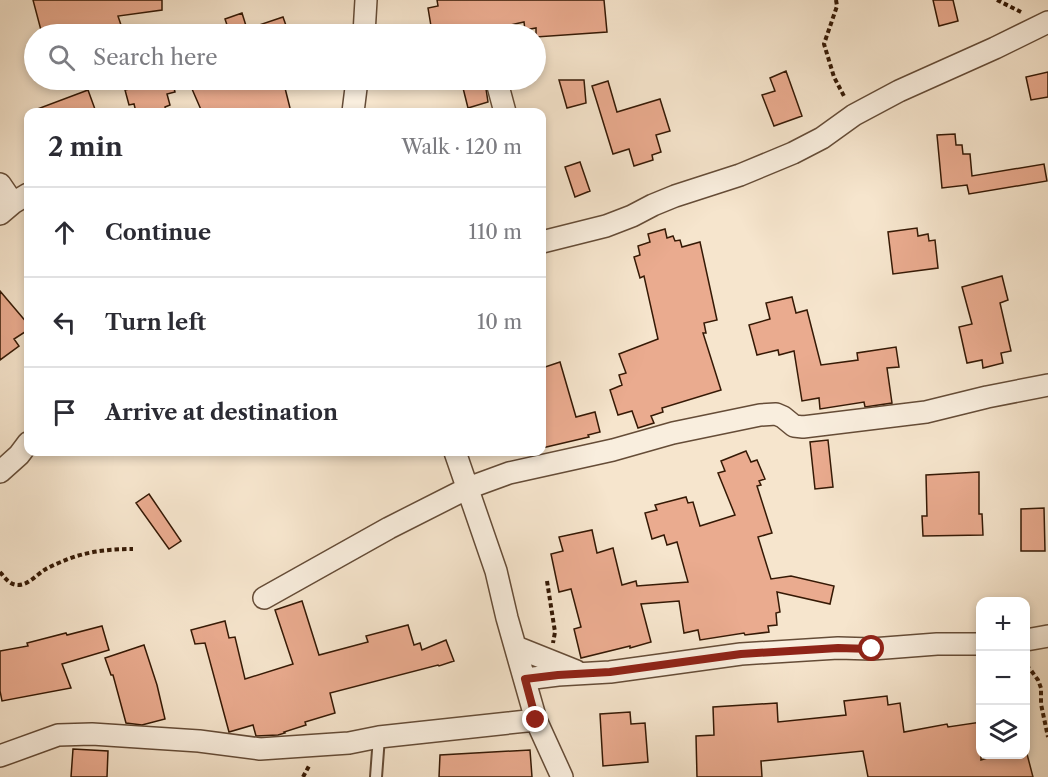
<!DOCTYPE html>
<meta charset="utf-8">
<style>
body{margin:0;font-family:"Libre Caslon Text",serif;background:#f7f7f7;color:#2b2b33}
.controls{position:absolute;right:18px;bottom:18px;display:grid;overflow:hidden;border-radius:12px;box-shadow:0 3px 9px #0003}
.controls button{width:54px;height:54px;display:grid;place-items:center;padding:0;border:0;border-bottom:2px solid #e1e1e2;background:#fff;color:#2b2b33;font:30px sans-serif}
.stop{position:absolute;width:18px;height:18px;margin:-14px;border:4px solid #8f2418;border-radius:50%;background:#fff}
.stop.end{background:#8f2418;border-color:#fff;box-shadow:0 2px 6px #0008}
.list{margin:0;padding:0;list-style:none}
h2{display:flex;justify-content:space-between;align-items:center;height:78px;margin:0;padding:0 24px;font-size:26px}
h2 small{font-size:20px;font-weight:400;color:#7c7c81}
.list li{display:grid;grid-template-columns:39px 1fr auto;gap:18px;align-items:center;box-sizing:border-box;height:90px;padding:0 24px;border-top:2px solid #e1e1e2}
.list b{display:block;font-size:22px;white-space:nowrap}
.list em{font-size:20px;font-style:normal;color:#7c7c81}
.icon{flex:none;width:33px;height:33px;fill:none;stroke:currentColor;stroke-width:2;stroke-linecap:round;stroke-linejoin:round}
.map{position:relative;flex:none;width:1048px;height:777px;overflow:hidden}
.search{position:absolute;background:#fff;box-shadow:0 3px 9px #0003;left:24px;top:24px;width:522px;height:66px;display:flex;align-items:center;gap:15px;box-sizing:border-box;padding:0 21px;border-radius:33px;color:#7c7c81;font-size:22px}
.panel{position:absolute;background:#fff;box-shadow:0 3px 9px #0003;left:24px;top:108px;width:522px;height:348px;border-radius:12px}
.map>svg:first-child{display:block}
.building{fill:#eaab8f;stroke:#351905;stroke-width:1.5}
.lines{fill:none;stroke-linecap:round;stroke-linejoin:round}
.lane-casing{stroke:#654c37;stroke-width:14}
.street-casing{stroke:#654c37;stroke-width:24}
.path{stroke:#351905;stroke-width:4;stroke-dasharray:4.5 3;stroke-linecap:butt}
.lane{stroke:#f9eede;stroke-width:10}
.street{stroke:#f9eede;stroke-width:21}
.route{stroke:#8f2418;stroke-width:8}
</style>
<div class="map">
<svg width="1048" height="777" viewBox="0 0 1048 777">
<rect width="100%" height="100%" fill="#f6e5cd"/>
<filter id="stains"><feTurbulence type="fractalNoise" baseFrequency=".00333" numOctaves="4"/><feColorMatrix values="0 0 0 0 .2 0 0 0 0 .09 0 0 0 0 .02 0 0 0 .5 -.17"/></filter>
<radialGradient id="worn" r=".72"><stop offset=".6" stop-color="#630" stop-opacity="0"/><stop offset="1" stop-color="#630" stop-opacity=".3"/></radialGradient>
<path class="building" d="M 33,0 L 162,0 L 162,10 L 118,16 L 123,31 L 113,34 L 42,34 Z
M 437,0 L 604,0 L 607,32 L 536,37 L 536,28 L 525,30 L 524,22 L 469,34 L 443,34 L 441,25 L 431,26 L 428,8 L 438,6 Z
M 933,0 L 953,0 L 958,21 L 939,26 Z
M 242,13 L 247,29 L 283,17 L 289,34 L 230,34 L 225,19 Z
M 786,71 L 802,116 L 774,126 L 762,95 L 775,91 L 770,78 Z
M 1048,72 L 1048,97 L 1031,100 L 1026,77 Z
M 166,80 L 172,80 L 175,92 L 167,94 L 170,105 L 165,107 L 166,112 L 136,112 L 134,104 L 129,105 L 125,90 Z
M 195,80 L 283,80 L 291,112 L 202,112 L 192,89 L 197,87 Z
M 461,80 L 487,80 L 486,83 L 486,89 L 488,102 L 468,108 Z
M 559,80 L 584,80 L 586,103 L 567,108 Z
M 608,81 L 617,112 L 660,99 L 670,131 L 656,135 L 661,152 L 652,155 L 653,160 L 634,166 L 629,149 L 613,154 L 592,86 Z
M 88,90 L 96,112 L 33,112 L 32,111 Z
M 955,134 L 956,145 L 962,145 L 963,154 L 970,154 L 972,176 L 1044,164 L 1047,181 L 969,194 L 967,185 L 942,188 L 937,135 Z
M 580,162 L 590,191 L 575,197 L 565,167 Z
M 917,228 L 918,236 L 928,234 L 929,241 L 935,240 L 938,268 L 893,274 L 888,232 Z
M 665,229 L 667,238 L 673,236 L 675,241 L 680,240 L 682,247 L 700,242 L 717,320 L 704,323 L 706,333 L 703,333 L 721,390 L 662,408 L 663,412 L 651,416 L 654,423 L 638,428 L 632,411 L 618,415 L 610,390 L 622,385 L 619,375 L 626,373 L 619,354 L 658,339 L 644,276 L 640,278 L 634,257 L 640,255 L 638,246 L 650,242 L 648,234 Z
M 1002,276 L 1008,300 L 1000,303 L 1011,351 L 1001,353 L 1003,363 L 983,368 L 982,360 L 967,363 L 959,327 L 972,324 L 962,287 Z
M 0,291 L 28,324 L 28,330 L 14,339 L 19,346 L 0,360 Z
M 792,297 L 796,313 L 807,310 L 821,365 L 858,360 L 857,353 L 896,347 L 899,367 L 887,368 L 892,403 L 865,407 L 864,402 L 820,409 L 819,398 L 802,401 L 794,351 L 779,355 L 778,350 L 757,355 L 749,325 L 770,319 L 766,303 Z
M 560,362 L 576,417 L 595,412 L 600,432 L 588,435 L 589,437 L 542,448 L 542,368 Z
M 828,440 L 833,487 L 815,489 L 810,442 Z
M 746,451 L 751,462 L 757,460 L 765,479 L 759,481 L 761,485 L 757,486 L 772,533 L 758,537 L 771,579 L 791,576 L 834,586 L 830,604 L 777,592 L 780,612 L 776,613 L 777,625 L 768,626 L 769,632 L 745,635 L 744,633 L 700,640 L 698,630 L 684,633 L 679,601 L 641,604 L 651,642 L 630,648 L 630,646 L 581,658 L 574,629 L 581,627 L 571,589 L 559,592 L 551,554 L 563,551 L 559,537 L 592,530 L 597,553 L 613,548 L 622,585 L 636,581 L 637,586 L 688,582 L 677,542 L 667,545 L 664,535 L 652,539 L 645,513 L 657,510 L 655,505 L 686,497 L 688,503 L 693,502 L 700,526 L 735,515 L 718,473 L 725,471 L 721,461 Z
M 979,472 L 979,514 L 982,514 L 983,535 L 923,536 L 922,516 L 927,516 L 926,475 Z
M 149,494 L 181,541 L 169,549 L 136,503 Z
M 1044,508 L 1045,551 L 1021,551 L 1021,509 Z
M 302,601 L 319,655 L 368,642 L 366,636 L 408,625 L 414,645 L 420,643 L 422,650 L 446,640 L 454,661 L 439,666 L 438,665 L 330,693 L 335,713 L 305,722 L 306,725 L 284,732 L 285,733 L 278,735 L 256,736 L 253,725 L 229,732 L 205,643 L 195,644 L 191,630 L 225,621 L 229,638 L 235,637 L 245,679 L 293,664 L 275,610 Z
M 102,626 L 109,650 L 62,664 L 71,688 L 2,701 L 0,691 L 0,651 L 28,646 L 27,643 L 66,633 L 67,635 Z
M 144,645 L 157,685 L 165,719 L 142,725 L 126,723 L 113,675 L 111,675 L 105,658 Z
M 887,696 L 888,705 L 900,703 L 904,732 L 947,724 L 948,727 L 981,722 L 981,760 L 1001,754 L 1027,754 L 1033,777 L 868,777 L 863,751 L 761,761 L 762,777 L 697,777 L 696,736 L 714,735 L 713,707 L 777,703 L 778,722 L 846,715 L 844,701 Z
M 630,712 L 631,724 L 645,723 L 648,762 L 603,766 L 600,714 Z
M 73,749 L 108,751 L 107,777 L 71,777 Z
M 530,750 L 532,777 L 439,777 L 440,755 Z"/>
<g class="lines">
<g class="lane-casing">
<path id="lane" d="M 376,777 L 379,737"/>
</g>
<g class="street-casing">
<path id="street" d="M 364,34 L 366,0
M 498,86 L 505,112
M 353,112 L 357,80
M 0,184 L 13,203
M 0,214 L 13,203 L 28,194
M 542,242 L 606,226 L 632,216 L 653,205 L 675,196 L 740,175 L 793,153 L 822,138 L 854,115 L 899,91 L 995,48 L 1048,22
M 455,452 L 496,571 L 507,618 L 536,720 L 562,777
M 0,472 L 19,455 L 28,443
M 264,598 L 389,528 L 468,488 L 509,473 L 613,450 L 673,433 L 760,415 L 776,414 L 783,417 L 794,426 L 803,427 L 926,412 L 987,397 L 1048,385
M 1026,640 L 1048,636
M 516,647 L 576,671
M 526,679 L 558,675 L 610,672 L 741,654 L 838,648 L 872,649 L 937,644 L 980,644
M 0,756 L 58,735 L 92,734 L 199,741 L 260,749 L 349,743 L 379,737 L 536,720"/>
</g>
<path class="path" d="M 836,0 L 837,6 L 824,44 L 834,77 L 845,98
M 997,0 L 1021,12
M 0,572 C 5,578 10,585 18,585 C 29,585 37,574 46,569 C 53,565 61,562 68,559 C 89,551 111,549 133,549
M 547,581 L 555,632 L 553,643
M 1026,666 L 1030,669 L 1038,680 L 1041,688 L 1041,704 L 1048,737
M 303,777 L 309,766"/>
<use href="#lane" class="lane"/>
<use href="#street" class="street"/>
</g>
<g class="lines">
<path class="route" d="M 536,720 L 525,679 L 558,675 L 610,672 L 741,654 L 838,648 L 872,649"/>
</g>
<rect width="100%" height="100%" filter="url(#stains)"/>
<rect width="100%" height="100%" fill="url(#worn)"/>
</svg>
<div class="controls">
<button>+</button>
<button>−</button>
<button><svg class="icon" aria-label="layers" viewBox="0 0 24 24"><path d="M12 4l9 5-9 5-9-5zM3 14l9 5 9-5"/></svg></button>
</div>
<div class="stop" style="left:872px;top:649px"></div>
<div class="stop end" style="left:536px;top:720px"></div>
<div class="search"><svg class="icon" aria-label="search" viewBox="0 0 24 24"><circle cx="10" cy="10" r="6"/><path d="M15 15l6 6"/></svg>Search here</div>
<section class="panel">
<h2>2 min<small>Walk · 120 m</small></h2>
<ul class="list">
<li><svg class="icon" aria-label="ahead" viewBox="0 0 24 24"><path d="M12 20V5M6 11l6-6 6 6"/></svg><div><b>Continue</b></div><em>110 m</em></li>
<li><svg class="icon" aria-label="left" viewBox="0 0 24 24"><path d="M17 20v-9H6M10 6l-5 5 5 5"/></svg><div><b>Turn left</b></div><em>10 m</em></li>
<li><svg class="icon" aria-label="arrive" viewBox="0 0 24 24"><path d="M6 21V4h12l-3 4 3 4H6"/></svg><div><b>Arrive at destination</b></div></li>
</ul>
</section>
</div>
